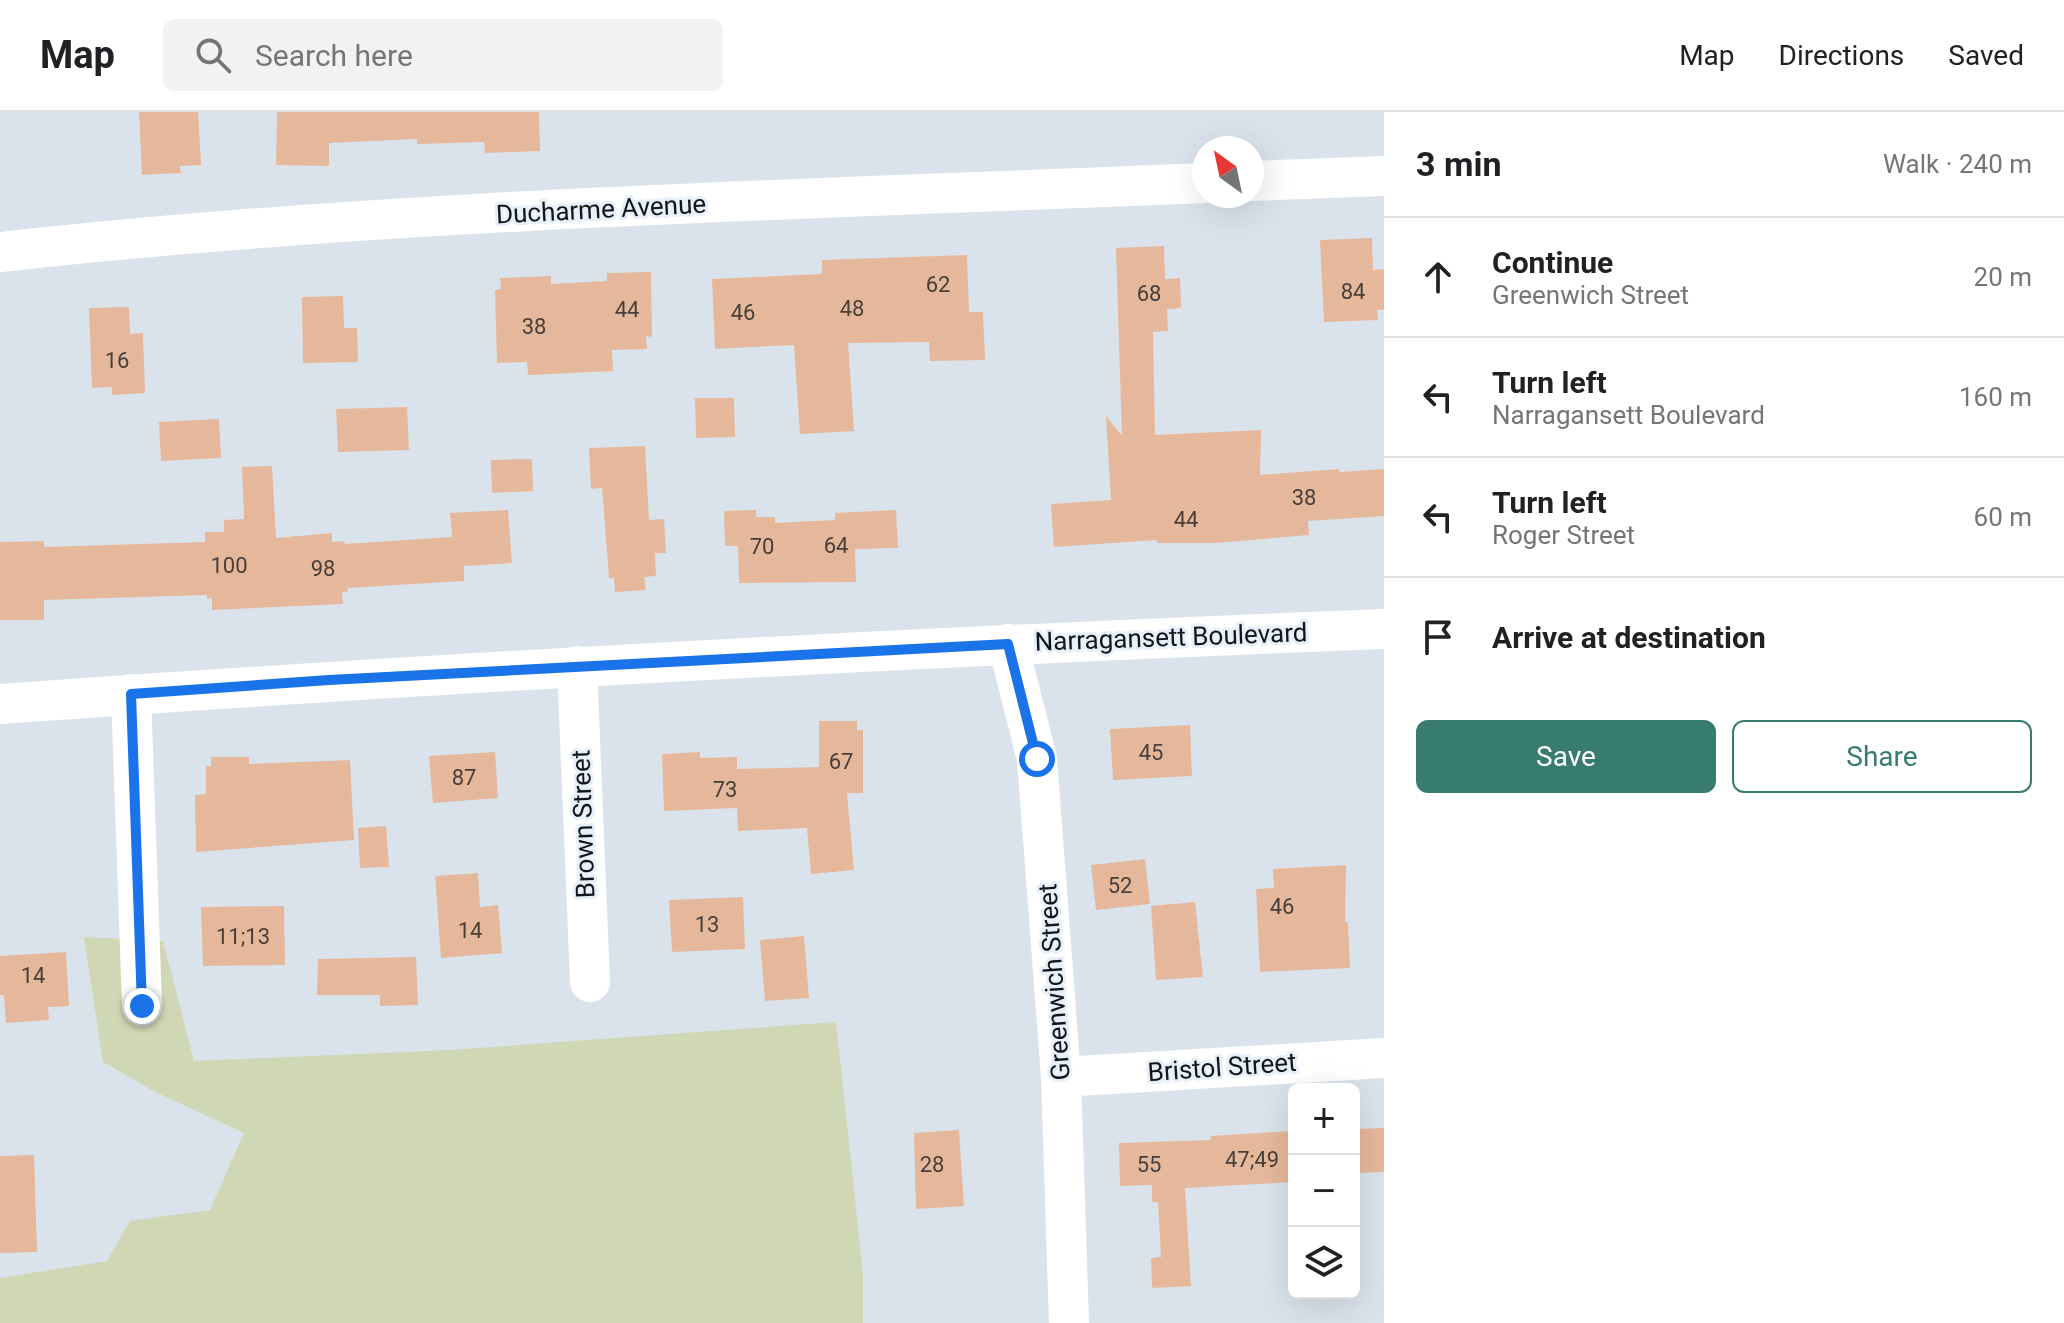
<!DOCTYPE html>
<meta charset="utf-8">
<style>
body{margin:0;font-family:Roboto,sans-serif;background:#f2f2f2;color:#202124}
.controls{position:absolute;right:24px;bottom:24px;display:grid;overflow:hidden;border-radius:12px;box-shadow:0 8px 32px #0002}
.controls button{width:72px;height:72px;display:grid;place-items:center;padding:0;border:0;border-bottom:2px solid #e0e0e0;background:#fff;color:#202124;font:40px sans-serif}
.compass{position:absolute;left:1192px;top:24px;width:72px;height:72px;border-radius:50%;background:#fff;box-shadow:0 8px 32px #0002;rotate:327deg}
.stop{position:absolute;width:24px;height:24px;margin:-18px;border:6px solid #1a73e8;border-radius:50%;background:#fff}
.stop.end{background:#1a73e8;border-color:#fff;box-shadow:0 2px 8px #0008}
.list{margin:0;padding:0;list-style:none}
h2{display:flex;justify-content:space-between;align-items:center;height:104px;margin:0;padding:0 32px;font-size:34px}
h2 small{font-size:26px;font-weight:400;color:#757577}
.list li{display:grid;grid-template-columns:52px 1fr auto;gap:24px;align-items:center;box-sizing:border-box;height:120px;padding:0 32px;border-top:2px solid #e0e0e0}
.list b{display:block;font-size:30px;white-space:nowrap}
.list p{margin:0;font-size:26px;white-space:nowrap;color:#757577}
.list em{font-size:26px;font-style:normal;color:#757577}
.actions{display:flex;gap:16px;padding:24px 32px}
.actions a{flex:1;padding:18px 0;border:2px solid #387c70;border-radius:12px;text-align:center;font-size:28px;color:#387c70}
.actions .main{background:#387c70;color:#fff}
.icon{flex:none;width:44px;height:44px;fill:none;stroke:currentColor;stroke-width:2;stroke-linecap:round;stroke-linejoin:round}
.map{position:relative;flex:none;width:1384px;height:1211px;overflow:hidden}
header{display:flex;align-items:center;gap:48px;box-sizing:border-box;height:112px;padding:0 40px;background:#fff;border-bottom:2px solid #e0e0e0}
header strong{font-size:38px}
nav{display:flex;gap:44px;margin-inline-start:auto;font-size:28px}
.search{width:560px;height:72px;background:#f2f2f2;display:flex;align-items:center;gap:20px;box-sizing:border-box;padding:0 28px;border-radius:12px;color:#757577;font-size:30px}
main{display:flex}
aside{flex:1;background:#fff}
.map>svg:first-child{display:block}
.green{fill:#cfd7b4}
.building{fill:#e6b89b}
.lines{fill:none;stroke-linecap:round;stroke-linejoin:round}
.minor{stroke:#fff;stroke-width:40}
.route{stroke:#1a73e8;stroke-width:10}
.labels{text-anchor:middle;stroke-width:6;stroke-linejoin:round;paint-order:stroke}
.number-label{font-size:22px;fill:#483e3a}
.street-label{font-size:26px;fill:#131619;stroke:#e7f0fa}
</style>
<header>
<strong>Map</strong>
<div class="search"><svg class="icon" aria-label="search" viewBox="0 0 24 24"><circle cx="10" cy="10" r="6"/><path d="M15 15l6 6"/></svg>Search here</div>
<nav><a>Map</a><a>Directions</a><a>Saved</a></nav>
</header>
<main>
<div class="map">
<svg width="1384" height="1211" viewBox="0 0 1384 1211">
<rect width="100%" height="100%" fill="#dae3ec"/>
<path class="green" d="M 84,825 L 163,829 L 194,949 L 450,938 L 836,910 L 863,1162 L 863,1211 L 0,1211 L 0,1166 L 107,1149 L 130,1109 L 210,1098 L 244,1021 L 157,981 L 103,950 Z"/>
<path class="building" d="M 139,0 L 198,0 L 201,53 L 180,54 L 181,61 L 142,63 Z
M 277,0 L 539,0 L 540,39 L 485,41 L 484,30 L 417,32 L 417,27 L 329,31 L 329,54 L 276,53 Z
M 1372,126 L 1373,158 L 1384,157 L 1384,198 L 1377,198 L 1378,208 L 1324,210 L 1320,128 Z
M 1164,134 L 1165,167 L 1180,166 L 1181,196 L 1167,197 L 1168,219 L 1153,220 L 1155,323 L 1261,318 L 1260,363 L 1339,357 L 1339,360 L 1384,357 L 1384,404 L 1308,409 L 1309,423 L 1216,431 L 1157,431 L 1157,428 L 1054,435 L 1051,392 L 1111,388 L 1106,304 L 1122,324 L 1116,136 Z
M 967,143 L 969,200 L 983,200 L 985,248 L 930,249 L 929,230 L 848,231 L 854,319 L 800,322 L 794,233 L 715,237 L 712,167 L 822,162 L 822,148 Z
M 651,160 L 652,225 L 646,224 L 647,237 L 612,238 L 613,259 L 528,263 L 527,250 L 497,251 L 495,178 L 501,177 L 500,166 L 551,164 L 551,172 L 607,169 L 607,161 Z
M 343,184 L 344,216 L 357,216 L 358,250 L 303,251 L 302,185 Z
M 129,195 L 130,222 L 143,221 L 145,281 L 112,283 L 112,275 L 92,276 L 89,196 Z
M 695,286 L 734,286 L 735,325 L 696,326 Z
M 407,295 L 409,338 L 338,340 L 336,297 Z
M 219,307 L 221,346 L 161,349 L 159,310 Z
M 645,334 L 649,408 L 664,407 L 666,441 L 655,441 L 656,464 L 644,465 L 646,478 L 615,480 L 614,466 L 609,466 L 602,376 L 591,377 L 589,336 Z
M 532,347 L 533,379 L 492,381 L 491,348 Z
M 272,354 L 276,426 L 332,421 L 332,430 L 344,429 L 345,432 L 452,425 L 450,401 L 508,398 L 512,451 L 464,454 L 464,469 L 347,476 L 348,480 L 342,480 L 343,492 L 212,498 L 212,486 L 207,487 L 207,483 L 44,488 L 44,508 L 0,508 L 0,430 L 44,429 L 44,435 L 205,430 L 205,420 L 224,420 L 224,408 L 244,407 L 242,355 Z
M 756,398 L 756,405 L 775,405 L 775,411 L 835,408 L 835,401 L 896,398 L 898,436 L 855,437 L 856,470 L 739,471 L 738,434 L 725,434 L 724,399 Z
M 819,609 L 857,609 L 857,618 L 863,618 L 863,681 L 847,681 L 854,758 L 811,762 L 807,716 L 738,719 L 737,696 L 664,699 L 662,642 L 700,640 L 700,646 L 737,645 L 737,657 L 819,655 Z
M 1190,613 L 1192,664 L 1113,668 L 1110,617 Z
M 495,640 L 498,686 L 433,691 L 429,644 Z
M 211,645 L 249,645 L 249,652 L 350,648 L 354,728 L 196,740 L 195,683 L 206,682 L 206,654 L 211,654 Z
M 386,714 L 389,755 L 360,756 L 358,716 Z
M 1145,747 L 1150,792 L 1096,798 L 1091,753 Z
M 1346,753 L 1345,810 L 1348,810 L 1350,856 L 1260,860 L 1256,777 L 1274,776 L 1273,757 Z
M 478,761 L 480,795 L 498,793 L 502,841 L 441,846 L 435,764 Z
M 743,785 L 745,837 L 672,840 L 669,788 Z
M 1195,790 L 1203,865 L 1156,868 L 1151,794 Z
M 284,794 L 285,853 L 203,854 L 201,795 Z
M 804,824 L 809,886 L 765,889 L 760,828 Z
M 66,840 L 69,894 L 48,895 L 49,908 L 6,911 L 4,883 L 0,883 L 0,844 Z
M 416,845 L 418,893 L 380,894 L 380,883 L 317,883 L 318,847 Z
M 1384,1016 L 1384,1060 L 1354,1061 L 1354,1017 Z
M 959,1018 L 964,1094 L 916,1097 L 914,1021 Z
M 1290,1019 L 1293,1070 L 1185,1076 L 1191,1174 L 1152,1176 L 1151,1146 L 1161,1145 L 1158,1090 L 1152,1090 L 1152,1073 L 1120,1074 L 1119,1031 L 1211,1028 L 1210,1024 Z
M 34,1043 L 37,1140 L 0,1141 L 0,1044 Z"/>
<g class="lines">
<path class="minor" d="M 1252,69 L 1384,64
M 0,140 C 399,96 803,88 1204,71
M 1008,532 L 1037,647 L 1061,965 L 1069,1211
M 577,554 L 590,870
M 131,582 L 142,894
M 0,592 C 461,559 922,535 1384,517
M 1061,965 L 1384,946"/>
</g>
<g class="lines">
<path class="route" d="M 142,894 L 131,582 L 329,568 L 1008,532 L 1037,647"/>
</g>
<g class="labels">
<g class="number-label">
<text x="938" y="180">62</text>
<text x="1353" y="187">84</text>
<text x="1149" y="189">68</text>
<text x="852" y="204">48</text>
<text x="627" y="205">44</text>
<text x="743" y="208">46</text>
<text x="534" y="222">38</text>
<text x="117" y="256">16</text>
<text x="1304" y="393">38</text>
<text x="1186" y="415">44</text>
<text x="836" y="441">64</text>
<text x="762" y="442">70</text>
<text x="229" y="461">100</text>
<text x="323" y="464">98</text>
<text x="1151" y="648">45</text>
<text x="841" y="657">67</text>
<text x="464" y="673">87</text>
<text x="725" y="685">73</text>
<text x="1120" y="781">52</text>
<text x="1282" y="802">46</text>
<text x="707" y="820">13</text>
<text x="470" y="826">14</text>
<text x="243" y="832">11;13</text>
<text x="33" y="871">14</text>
<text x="1252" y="1055">47;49</text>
<text x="932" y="1060">28</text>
<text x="1149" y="1060">55</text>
</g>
<g class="street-label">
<text transform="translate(601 97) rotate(-3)" y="9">Ducharme Avenue</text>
<text transform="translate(1171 525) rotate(-2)" y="9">Narragansett Boulevard</text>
<text transform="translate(583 712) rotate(-92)" y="9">Brown Street</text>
<text transform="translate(1054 870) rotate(-94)" y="9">Greenwich Street</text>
<text transform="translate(1222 955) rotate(-4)" y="9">Bristol Street</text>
</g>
</g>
</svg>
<div class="controls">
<button>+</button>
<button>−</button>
<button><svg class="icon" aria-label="layers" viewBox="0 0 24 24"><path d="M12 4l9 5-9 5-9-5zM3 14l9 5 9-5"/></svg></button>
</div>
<svg class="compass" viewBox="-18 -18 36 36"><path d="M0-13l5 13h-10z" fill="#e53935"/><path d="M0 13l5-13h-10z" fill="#757577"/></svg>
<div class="stop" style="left:1037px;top:647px"></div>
<div class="stop end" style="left:142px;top:894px"></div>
</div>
<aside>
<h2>3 min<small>Walk · 240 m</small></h2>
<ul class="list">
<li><svg class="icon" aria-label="ahead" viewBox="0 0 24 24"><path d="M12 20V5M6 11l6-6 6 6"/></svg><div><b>Continue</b><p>Greenwich Street</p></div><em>20 m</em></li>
<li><svg class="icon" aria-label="left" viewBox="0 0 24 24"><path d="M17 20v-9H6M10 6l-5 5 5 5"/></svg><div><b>Turn left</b><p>Narragansett Boulevard</p></div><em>160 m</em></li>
<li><svg class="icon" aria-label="left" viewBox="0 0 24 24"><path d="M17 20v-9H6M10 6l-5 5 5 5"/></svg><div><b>Turn left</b><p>Roger Street</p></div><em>60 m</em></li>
<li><svg class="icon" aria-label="arrive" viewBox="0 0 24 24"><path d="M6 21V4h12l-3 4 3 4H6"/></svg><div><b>Arrive at destination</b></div></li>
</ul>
<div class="actions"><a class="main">Save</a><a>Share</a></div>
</aside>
</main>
